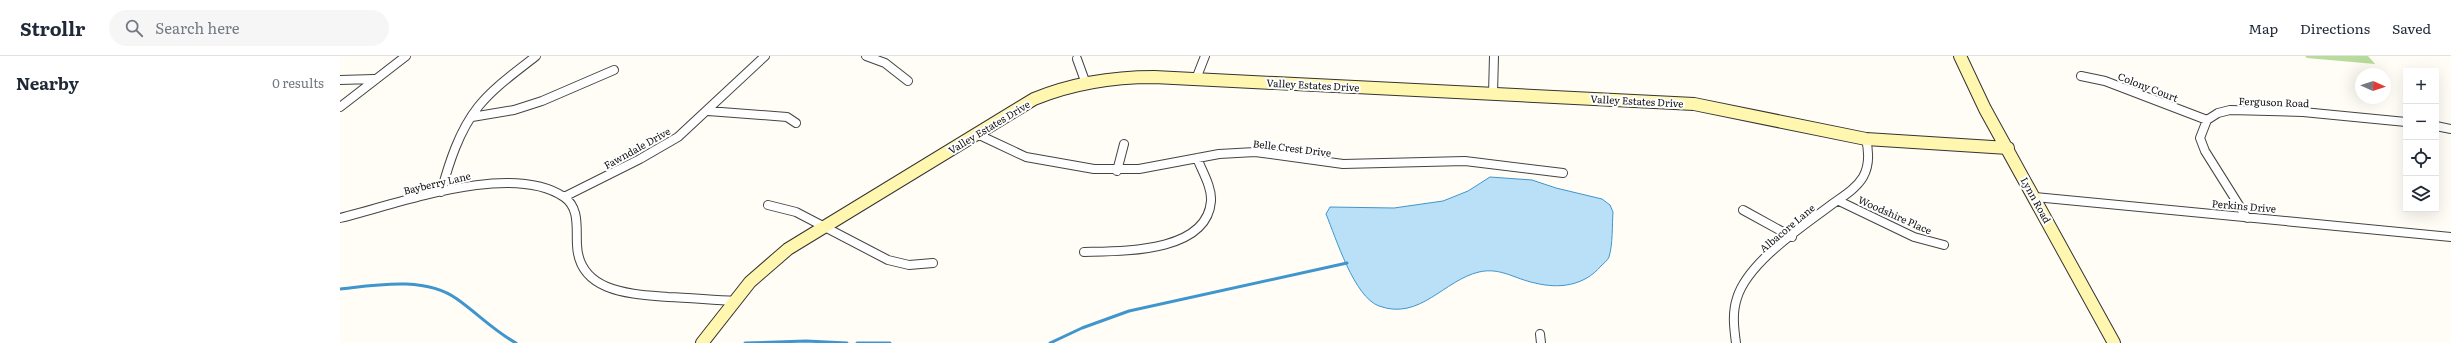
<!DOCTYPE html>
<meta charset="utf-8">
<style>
body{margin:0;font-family:Literata,serif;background:#f6f6f7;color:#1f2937}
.controls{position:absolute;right:12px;top:12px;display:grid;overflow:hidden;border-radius:0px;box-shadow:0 4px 16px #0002}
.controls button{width:36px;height:36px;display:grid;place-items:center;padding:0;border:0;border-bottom:1px solid #e0e1e3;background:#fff;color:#1f2937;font:20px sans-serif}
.compass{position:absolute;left:2015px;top:12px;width:36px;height:36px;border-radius:50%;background:#fff;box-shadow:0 4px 16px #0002;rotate:93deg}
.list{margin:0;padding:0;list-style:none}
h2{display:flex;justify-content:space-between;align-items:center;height:52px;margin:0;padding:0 16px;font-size:17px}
h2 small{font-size:13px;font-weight:400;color:#747a83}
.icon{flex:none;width:22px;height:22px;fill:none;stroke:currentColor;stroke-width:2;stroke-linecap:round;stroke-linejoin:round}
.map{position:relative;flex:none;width:2111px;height:287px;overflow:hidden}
header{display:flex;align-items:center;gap:24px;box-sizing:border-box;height:56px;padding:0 20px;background:#fff;border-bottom:1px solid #e0e1e3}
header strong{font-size:19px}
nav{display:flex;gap:22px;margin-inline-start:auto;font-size:14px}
.search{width:280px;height:36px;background:#f6f6f7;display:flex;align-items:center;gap:10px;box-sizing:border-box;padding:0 14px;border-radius:22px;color:#747a83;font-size:15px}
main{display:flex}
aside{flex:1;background:#fff}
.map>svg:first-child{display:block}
.forest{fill:#b9dc9c}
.water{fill:#b9e0f7;stroke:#3f96cf}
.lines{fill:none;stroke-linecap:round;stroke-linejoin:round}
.stream{stroke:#3f96cf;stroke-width:3}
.street-casing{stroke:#444;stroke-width:10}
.secondary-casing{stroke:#333;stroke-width:14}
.street{stroke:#fff;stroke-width:8}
.secondary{stroke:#fff6b0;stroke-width:12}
.labels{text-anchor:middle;stroke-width:4;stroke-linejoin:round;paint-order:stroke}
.street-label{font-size:10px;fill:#111;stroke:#fff}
</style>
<header>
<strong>Strollr</strong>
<div class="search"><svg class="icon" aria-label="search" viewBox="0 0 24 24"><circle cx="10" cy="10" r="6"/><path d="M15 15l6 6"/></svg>Search here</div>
<nav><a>Map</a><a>Directions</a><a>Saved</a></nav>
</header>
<main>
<aside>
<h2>Nearby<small>0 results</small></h2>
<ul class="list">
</ul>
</aside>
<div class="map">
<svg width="2111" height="287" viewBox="0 0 2111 287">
<rect width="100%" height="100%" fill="#fffdf5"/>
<path class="forest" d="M 1965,0 L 2028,0 L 2035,8 L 1967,2 Z"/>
<path class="water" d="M 1150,121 L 1192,124 L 1216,132 L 1262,143 L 1270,149 L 1273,156 C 1272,169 1273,188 1269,201 C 1268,204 1263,208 1261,210 C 1244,230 1219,233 1195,227 C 1175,223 1160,211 1139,216 C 1104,224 1080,265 1039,250 C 1014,241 996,182 986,158 L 990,151 L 1054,152 L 1103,145 L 1128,135 Z"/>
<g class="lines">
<path class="stream" d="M 0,233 C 36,229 85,220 117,243 C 137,257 154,275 176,287
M 405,287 L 466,285 L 507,287
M 517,287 L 550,287
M 710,287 L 742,272 L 789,255 L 1007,207"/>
<g class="street-casing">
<path id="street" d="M 526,0 L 545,7 L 568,25
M 737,3 L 745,25
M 1741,20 L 1765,25 L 1867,64
M 856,23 L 865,0
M 0,24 L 34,23
M 1153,38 L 1154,0
M 0,51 L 66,0
M 368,55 L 447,61 L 456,67
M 132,61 L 174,54 L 202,45 L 274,14
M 2096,70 L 2111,73
M 637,78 L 686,101 L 754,113 L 799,113 L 879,98 L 915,96 L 1003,108 L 1125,105 L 1223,117
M 777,115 L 784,88
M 101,136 C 109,107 119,75 138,51 C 154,31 176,16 196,0
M 224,141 L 300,103 L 338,81 L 425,0
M 1695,141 L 2111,181
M 1499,145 L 1574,181 L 1604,189
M 428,149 L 456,156 L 548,204 L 569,209 L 593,207
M 1403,154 L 1452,181
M 0,162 C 58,148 171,105 224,141 C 240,152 236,172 237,189 C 239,237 292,238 328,241 C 351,242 373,244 395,245
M 1907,162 L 1865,95 L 1860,82 L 1867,64 L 1878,57 L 1890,54 L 1963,56 L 2066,66
M 744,196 C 782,195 867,197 871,145 C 872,131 862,115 857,102
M 1200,278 L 1201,287
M 1396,287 C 1394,272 1392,257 1397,242 C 1408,206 1462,171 1491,149 C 1502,141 1516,133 1523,121 C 1530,109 1529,96 1526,83"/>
</g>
<g class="secondary-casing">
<path id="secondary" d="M 1620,0 L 1645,53 L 1774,287
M 362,287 L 410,226 L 448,193 L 694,43 C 733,27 772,21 814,21 L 1354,48 L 1526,83 L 1668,92"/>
</g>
<use href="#street" class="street"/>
<use href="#secondary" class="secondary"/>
</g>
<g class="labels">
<g class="street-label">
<text transform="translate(973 29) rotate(3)" y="4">Valley Estates Drive</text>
<text transform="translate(1808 31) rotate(21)" y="4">Colony Court</text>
<text transform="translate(1297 45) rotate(3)" y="4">Valley Estates Drive</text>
<text transform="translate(1934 46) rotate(2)" y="4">Ferguson Road</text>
<text transform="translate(649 71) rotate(-31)" y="4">Valley Estates Drive</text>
<text transform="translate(297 92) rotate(-29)" y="4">Fawndale Drive</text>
<text transform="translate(952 92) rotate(7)" y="4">Belle Crest Drive</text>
<text transform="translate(97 127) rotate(-13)" y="4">Bayberry Lane</text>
<text transform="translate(1696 144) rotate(61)" y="4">Lynn Road</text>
<text transform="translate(1904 150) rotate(5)" y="4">Perkins Drive</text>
<text transform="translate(1555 159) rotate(24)" y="4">Woodshire Place</text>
<text transform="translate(1447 172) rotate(-40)" y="4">Albacore Lane</text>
</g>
</g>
</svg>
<div class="controls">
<button>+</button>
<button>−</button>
<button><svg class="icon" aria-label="locate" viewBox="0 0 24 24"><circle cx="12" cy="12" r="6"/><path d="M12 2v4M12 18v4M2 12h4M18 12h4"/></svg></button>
<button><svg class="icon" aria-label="layers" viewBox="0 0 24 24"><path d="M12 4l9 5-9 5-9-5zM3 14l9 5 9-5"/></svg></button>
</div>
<svg class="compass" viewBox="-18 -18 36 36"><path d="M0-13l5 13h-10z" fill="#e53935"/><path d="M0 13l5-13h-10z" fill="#747a83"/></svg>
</div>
</main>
